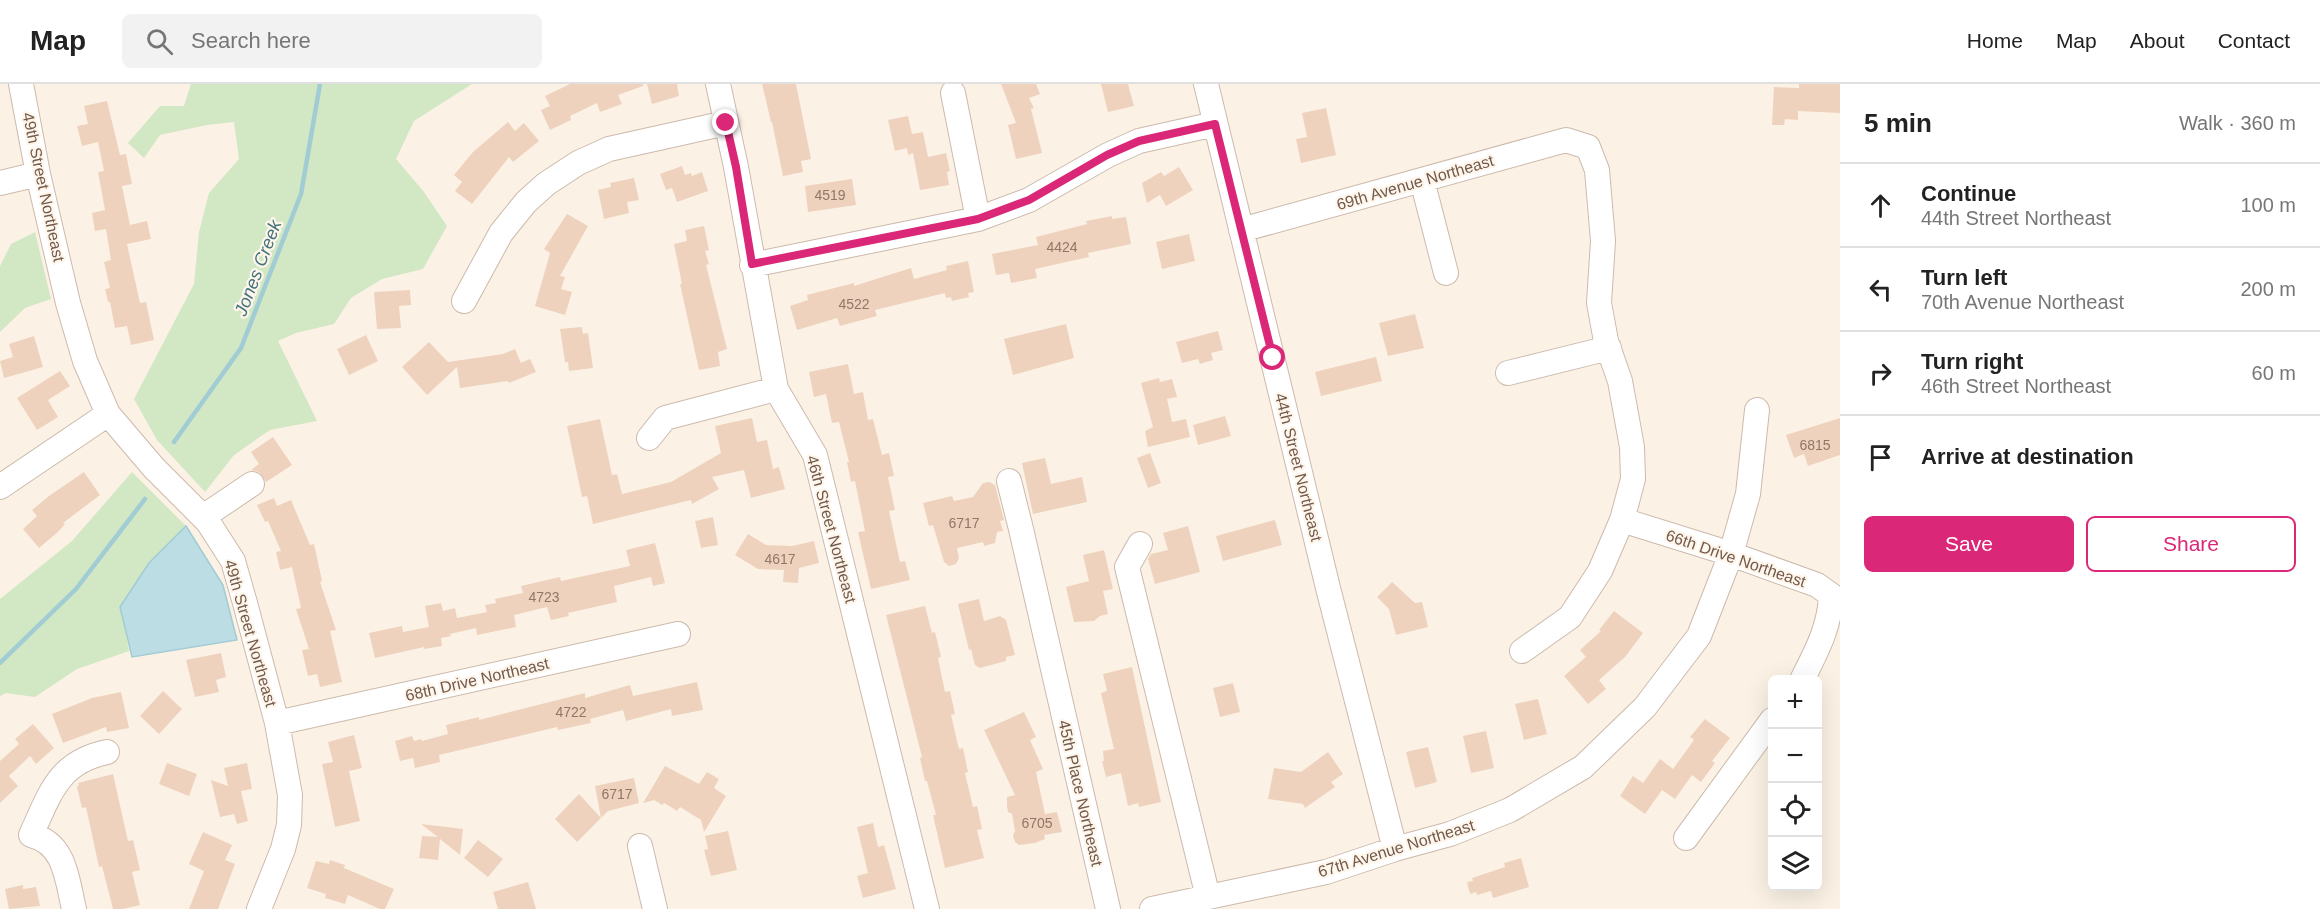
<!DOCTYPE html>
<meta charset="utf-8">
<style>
body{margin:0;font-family:Arial,sans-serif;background:#f2f2f2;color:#222}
.controls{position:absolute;right:18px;bottom:18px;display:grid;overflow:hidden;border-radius:9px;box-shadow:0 6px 24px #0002}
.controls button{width:54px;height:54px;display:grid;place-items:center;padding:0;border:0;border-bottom:2px solid #e0e0e0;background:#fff;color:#222;font:30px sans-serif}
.stop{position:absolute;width:18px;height:18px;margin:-14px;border:4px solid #db2777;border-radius:50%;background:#fff}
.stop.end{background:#db2777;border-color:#fff;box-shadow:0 2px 6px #0008}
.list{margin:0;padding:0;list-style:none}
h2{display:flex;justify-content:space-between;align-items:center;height:78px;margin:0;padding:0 24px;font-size:26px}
h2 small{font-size:20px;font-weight:400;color:#767676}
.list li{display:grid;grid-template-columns:39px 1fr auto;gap:18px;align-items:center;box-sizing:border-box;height:84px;padding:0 24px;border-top:2px solid #e0e0e0}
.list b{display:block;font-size:22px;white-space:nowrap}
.list p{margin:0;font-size:20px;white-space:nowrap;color:#767676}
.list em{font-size:20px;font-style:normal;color:#767676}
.actions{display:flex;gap:12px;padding:18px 24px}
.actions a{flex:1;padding:14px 0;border:2px solid #db2777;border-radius:9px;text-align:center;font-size:21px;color:#db2777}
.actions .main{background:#db2777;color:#fff}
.icon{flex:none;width:33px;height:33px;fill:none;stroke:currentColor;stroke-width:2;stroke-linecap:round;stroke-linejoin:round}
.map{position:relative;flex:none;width:1840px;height:825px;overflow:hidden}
header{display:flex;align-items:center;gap:36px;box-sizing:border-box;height:84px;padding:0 30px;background:#fff;border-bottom:2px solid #e0e0e0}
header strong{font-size:28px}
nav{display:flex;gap:33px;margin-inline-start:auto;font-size:21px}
.search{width:420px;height:54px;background:#f2f2f2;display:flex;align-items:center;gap:15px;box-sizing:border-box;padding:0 21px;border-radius:9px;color:#767676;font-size:22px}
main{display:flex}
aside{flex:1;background:#fff}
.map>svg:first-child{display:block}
.green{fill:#d2e7c4}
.water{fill:#bbdde3;stroke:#a1ccd4;stroke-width:1.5}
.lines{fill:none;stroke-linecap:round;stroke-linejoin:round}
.stream{stroke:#a1ccd4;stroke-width:4.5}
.building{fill:#eed2be}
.minor-casing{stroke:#ccbaac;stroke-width:26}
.minor{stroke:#fff;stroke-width:24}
.route{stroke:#db2777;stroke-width:8}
.labels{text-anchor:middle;stroke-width:4.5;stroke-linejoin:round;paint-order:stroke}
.number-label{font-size:14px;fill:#917768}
.street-label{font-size:16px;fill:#72594c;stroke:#fef6eb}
.water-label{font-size:18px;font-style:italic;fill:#43737d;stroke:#fef6eb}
</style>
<header>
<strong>Map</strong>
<div class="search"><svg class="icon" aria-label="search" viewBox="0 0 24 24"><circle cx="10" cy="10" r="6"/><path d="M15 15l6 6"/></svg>Search here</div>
<nav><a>Home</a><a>Map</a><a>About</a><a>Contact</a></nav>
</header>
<main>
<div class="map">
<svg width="1840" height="825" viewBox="0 0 1840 825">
<rect width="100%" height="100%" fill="#fbf2e5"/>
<path class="green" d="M 191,0 L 472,0 L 414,37 L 396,75 L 424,108 L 447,142 L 423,185 L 382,195 L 351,214 L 334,240 L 296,249 L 278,257 L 317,337 L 270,346 L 234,371 L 205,408 L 157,356 L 134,315 L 194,200 L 199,148 L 209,109 L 239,75 L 234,38 L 207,41 L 160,51 L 144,74 L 128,59 L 160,22 L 184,22 Z
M 35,148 L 51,215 L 25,224 L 0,248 L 0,182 L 11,160 Z
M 132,388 L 186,442 L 149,479 L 121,522 L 129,567 L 77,585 L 35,613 L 6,609 L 0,612 L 0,515 L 72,457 Z"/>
<path class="water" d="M 186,442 L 223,501 L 237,556 L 132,573 L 120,523 L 149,479 Z"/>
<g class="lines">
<path class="stream" d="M 174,358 L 241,264 L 301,110 L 320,0
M 0,579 L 76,505 L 145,415"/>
</g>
<path class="building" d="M 570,0 L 643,0 L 643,2 L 618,11 L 622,20 L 600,28 L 597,19 L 570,32 L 571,36 L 550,46 L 541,26 L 550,22 L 545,12 Z
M 647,0 L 677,0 L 679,12 L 652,20 Z
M 762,0 L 796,0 L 811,75 L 801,77 L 803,88 L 783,92 L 772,38 L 771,38 Z
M 1001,0 L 1036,0 L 1040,10 L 1029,14 L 1034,24 L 1031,25 L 1042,69 L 1016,75 L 1008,41 L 1016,39 Z
M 1101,0 L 1128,0 L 1134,22 L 1108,28 Z
M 1799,0 L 1840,0 L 1840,29 L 1798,27 L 1798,36 L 1785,35 L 1784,41 L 1772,41 L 1774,3 L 1799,4 Z
M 107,17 L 120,71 L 126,70 L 132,100 L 122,102 L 130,141 L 147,137 L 151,155 L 127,160 L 140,219 L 146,218 L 154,256 L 131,261 L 127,242 L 115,244 L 110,218 L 108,218 L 105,205 L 110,204 L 104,178 L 111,176 L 106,145 L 95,147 L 92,129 L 105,126 L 98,88 L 104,87 L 98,58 L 82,62 L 77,42 L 88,40 L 84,22 Z
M 1326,24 L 1336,71 L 1301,79 L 1296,55 L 1307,53 L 1302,29 Z
M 908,32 L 912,50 L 923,48 L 928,73 L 946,69 L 950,87 L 947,88 L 949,101 L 920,106 L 913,69 L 908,71 L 907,64 L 895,67 L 888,36 Z
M 508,38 L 515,47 L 524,39 L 539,57 L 513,78 L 509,73 L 472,120 L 455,107 L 462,98 L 454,91 L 473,68 Z
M 682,82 L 685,91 L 691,89 L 692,92 L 702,88 L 708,107 L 677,118 L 672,104 L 666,106 L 660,90 Z
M 1179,83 L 1193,106 L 1166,122 L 1160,111 L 1147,119 L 1142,99 L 1161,88 L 1164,92 Z
M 634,94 L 639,116 L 627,118 L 629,129 L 604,135 L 598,106 L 611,103 L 610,99 Z
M 852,95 L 856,121 L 808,128 L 805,102 Z
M 567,130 L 588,142 L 560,192 L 565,193 L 561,205 L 572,208 L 565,231 L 535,222 L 550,169 L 544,165 Z
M 1112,132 L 1112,135 L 1126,133 L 1131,160 L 1088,169 L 1089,173 L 1035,185 L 1037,194 L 1011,199 L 1009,189 L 996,191 L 992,170 L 1038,161 L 1036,153 L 1087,140 L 1086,137 Z
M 704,142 L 709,166 L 705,167 L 709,180 L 706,181 L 727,265 L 718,268 L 720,282 L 699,286 L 680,200 L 682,200 L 674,160 L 687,157 L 685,146 Z
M 1189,150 L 1195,177 L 1162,185 L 1156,158 Z
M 968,177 L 974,208 L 968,209 L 969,213 L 952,217 L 951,213 L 946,214 L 945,209 L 875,226 L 877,232 L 840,242 L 837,234 L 797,246 L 790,222 L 808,216 L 807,211 L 854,199 L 854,202 L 911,184 L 914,195 L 947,186 L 946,182 Z
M 410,206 L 411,221 L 399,222 L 401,244 L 377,245 L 374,208 Z
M 1415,230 L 1424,264 L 1388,272 L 1379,239 Z
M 1066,240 L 1074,274 L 1013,291 L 1004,255 Z
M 582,243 L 583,250 L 588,249 L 593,284 L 569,287 L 568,278 L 565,278 L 560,245 Z
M 1218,247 L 1223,266 L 1211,269 L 1213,276 L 1200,280 L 1198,275 L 1182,279 L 1176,258 Z
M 366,251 L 378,277 L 349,291 L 337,265 Z
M 34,252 L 43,283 L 4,294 L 0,277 L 13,273 L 9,260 Z
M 429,258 L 448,278 L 503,270 L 515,265 L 521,279 L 530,275 L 536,288 L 509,299 L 508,297 L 460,304 L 457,283 L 427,311 L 402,283 Z
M 1376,273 L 1382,297 L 1321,312 L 1315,288 Z
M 848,280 L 854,310 L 863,308 L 868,336 L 873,335 L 882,371 L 889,369 L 894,392 L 888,393 L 895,426 L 889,427 L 900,478 L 905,477 L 910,496 L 871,505 L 858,448 L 865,447 L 855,397 L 851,398 L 847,378 L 849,378 L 839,338 L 832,339 L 826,310 L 814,313 L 809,288 Z
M 60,287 L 70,302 L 48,316 L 58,333 L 37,346 L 17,314 Z
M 1159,294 L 1160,298 L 1172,295 L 1177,313 L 1167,315 L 1172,338 L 1186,335 L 1190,353 L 1148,363 L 1145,347 L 1153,343 L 1141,299 Z
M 1225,332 L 1231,352 L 1198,361 L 1193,341 Z
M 752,334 L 757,358 L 767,356 L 773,385 L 779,383 L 785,405 L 751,414 L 744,386 L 712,393 L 719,405 L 692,420 L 691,416 L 593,440 L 587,412 L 582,413 L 567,342 L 600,335 L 612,391 L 617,390 L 622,410 L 671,398 L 721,369 L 715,342 Z
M 1840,334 L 1840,371 L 1808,382 L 1804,370 L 1794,374 L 1786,351 Z
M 273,353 L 292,381 L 266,398 L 259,388 L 251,386 L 259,380 L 251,368 Z
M 1150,369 L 1161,399 L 1148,404 L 1137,374 Z
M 1045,374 L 1051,400 L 1082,393 L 1087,418 L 1033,430 L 1022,379 Z
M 84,388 L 100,411 L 63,439 L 65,440 L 58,448 L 39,464 L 23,445 L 37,432 L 32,426 L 49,412 Z
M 989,398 L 995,401 L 1004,436 L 1000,437 L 1003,447 L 997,448 L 995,459 L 984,462 L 983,458 L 957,464 L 959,474 L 956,480 L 949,482 L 944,478 L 933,441 L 929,442 L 923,419 L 952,412 L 954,417 L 973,413 L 983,399 Z
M 274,414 L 277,422 L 291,416 L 310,461 L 314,460 L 322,497 L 320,498 L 336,546 L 330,547 L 342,598 L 320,603 L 317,590 L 308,592 L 302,566 L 309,565 L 296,525 L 301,524 L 292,483 L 280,486 L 276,468 L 281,467 L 268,437 L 265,438 L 257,421 Z
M 713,433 L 718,461 L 701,464 L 695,437 Z
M 1275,436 L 1282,461 L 1223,477 L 1216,452 Z
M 1188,442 L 1200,488 L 1155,500 L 1148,475 L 1151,470 L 1168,466 L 1163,449 Z
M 748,450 L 766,461 L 792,462 L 814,457 L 819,479 L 799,484 L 798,499 L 783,498 L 784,486 L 758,485 L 735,471 Z
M 655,459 L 665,499 L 653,502 L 651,493 L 614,502 L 617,518 L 568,529 L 569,532 L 551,536 L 547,523 L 514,531 L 516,543 L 477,551 L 476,544 L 450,550 L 451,552 L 441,554 L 442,562 L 424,565 L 424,563 L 375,574 L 369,549 L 402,542 L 403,548 L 429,543 L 425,522 L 441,519 L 443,527 L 455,524 L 457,534 L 487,528 L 485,521 L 496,519 L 495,515 L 523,509 L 521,502 L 560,493 L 561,497 L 630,482 L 626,466 Z
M 1104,466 L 1113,505 L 1103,507 L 1108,530 L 1100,532 L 1094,537 L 1074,538 L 1066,503 L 1089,497 L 1083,471 Z
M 1392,498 L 1415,519 L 1422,518 L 1428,543 L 1396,551 L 1389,525 L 1377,513 Z
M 979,515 L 984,537 L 1000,532 L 1006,536 L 1015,571 L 1006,573 L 1006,577 L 980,584 L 975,581 L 971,565 L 969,566 L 958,520 Z
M 925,522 L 932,549 L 935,548 L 941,573 L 938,574 L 945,608 L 950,607 L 955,630 L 951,631 L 959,665 L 963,664 L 968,688 L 965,689 L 973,723 L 977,722 L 982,745 L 977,746 L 984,774 L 945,784 L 933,731 L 936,731 L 927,697 L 925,697 L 920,674 L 922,673 L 886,531 Z
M 1614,527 L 1643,549 L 1625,573 L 1599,596 L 1606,605 L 1588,620 L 1564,592 L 1586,573 L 1580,566 L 1601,547 L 1599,546 Z
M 221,569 L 226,593 L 216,596 L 219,608 L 195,613 L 186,576 Z
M 1132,583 L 1161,718 L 1139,723 L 1138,719 L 1128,722 L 1121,689 L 1106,693 L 1102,677 L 1104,677 L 1103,667 L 1114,665 L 1101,609 L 1107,607 L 1103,590 Z
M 697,598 L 703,626 L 672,632 L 671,625 L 626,637 L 623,626 L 590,635 L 591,639 L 558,646 L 557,643 L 439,671 L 440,678 L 415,684 L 413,674 L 400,677 L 395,657 L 412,652 L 414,657 L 421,655 L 422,657 L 448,650 L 446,641 L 479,633 L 479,636 L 585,609 L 585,614 L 630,601 L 633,612 Z
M 1233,599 L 1240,628 L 1220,633 L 1213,604 Z
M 163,607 L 182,625 L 159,650 L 140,632 Z
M 121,608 L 129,644 L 107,648 L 106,643 L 63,659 L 52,630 L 92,614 Z
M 1538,615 L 1547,650 L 1524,656 L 1515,620 Z
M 1024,628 L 1036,653 L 1030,656 L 1043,685 L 1036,688 L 1045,730 L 1057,728 L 1062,748 L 1044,751 L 1045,755 L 1035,759 L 1019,761 L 1015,758 L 1013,751 L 1015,747 L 1012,730 L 1008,728 L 1007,722 L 1007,713 L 1015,711 L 984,646 Z
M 1705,635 L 1730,654 L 1712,677 L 1715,679 L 1701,698 L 1692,691 L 1675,715 L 1662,706 L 1645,730 L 1620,712 L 1633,692 L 1643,699 L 1660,675 L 1673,685 L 1694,656 L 1690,653 Z
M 33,640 L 54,664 L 36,680 L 30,672 L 9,692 L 18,702 L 0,719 L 0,677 L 19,660 L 15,655 Z
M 1486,647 L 1494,684 L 1471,689 L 1463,652 Z
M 354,651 L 362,684 L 349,687 L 360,737 L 335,743 L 322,680 L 333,678 L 328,658 Z
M 1428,663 L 1437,698 L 1415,704 L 1406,668 Z
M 1328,668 L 1343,690 L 1331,698 L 1335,703 L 1305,724 L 1303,720 L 1268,715 L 1274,684 L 1301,688 Z
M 167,679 L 197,690 L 189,712 L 159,700 Z
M 247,679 L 252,705 L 241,707 L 248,737 L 237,740 L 234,730 L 220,733 L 211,696 L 228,702 L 224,684 Z
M 665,682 L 699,700 L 707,688 L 719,695 L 714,704 L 726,712 L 704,748 L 701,736 L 680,723 L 677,727 L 664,719 L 662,721 L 654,716 L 643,719 Z
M 113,690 L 128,757 L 133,756 L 140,786 L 132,788 L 140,821 L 123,825 L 113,825 L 102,782 L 99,783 L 86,723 L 82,724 L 77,703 L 79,701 L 78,699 Z
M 634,694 L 639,719 L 608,727 L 577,758 L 555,735 L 579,710 L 601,734 L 595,702 Z
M 873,739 L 878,763 L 884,761 L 896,805 L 863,814 L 857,792 L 868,789 L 857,743 Z
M 421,740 L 463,745 L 460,771 L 440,755 L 438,776 L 419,774 L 422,752 L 438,753 Z
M 728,747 L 737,786 L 711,792 L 704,766 L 708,765 L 705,752 Z
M 203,748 L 232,761 L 225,776 L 235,780 L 218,825 L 189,825 L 204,787 L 189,780 Z
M 478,756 L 503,775 L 488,793 L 464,774 Z
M 1521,774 L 1529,803 L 1493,814 L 1491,807 L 1477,811 L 1476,808 L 1470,810 L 1467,798 L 1473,797 L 1472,794 L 1505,783 L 1504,779 Z
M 330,776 L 345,781 L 344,784 L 394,805 L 385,825 L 380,825 L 348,811 L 345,820 L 325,814 L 326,810 L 307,804 L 316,777 L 329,780 Z
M 528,798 L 536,825 L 498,825 L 493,808 Z
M 23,801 L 23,805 L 36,803 L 40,822 L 9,825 L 5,805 Z"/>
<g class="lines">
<g class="minor-casing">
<path id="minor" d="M 21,0 L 38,90 L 68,219 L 85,277 L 108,330 L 154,384 L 208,438 L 233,477 L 245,519 L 277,639 L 290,711 L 289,741 L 283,765 L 259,825
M 718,0 L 736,83 L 776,305 L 815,371 L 927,825
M 1206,0 L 1328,504 L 1395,765
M 953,9 L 978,135
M 1422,96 L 1446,189
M 0,99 L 38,90
M 1241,146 L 1566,56 L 1588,63 L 1597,86 L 1603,157 L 1599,219 L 1606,257 L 1620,297 L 1632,363 L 1633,395 L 1622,436 L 1600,487 L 1570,533 L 1522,567
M 752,181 L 978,135 L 1029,116 L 1108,71 L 1139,57 L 1215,40
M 464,217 L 501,149 L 526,118 L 546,100 L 578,79 L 609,65 L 726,39
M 1508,289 L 1609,264
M 649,354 L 665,334 L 776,305
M 1009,397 L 1021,445 L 1108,825
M 0,403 L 108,330
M 203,433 L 252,400
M 1622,436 L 1731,470 L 1817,501 L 1831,511 C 1830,543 1816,568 1802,596
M 1140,460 L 1127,483 L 1208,813
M 277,639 L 678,550
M 1686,754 L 1772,636
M 640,762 L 655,825
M 74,825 C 67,795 65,759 31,751 C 50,710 58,678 107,668
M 1152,825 L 1326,788 L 1395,765 L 1450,750 L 1510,726 L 1583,683 L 1645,623 L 1699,552 L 1731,470 L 1748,410 L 1757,326"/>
</g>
<use href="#minor" class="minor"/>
</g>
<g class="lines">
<path class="route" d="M 726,39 L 736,83 L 752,180 L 978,135 L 1029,116 L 1107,71 L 1139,57 L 1215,40 L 1273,274"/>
</g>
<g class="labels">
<g class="number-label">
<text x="830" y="116">4519</text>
<text x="1062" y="168">4424</text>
<text x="854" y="225">4522</text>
<text x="1815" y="366">6815</text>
<text x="964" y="444">6717</text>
<text x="780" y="480">4617</text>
<text x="544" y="518">4723</text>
<text x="571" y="633">4722</text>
<text x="617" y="715">6717</text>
<text x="1037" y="744">6705</text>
</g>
<g class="street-label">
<text transform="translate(1415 98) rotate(-16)" y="6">69th Avenue Northeast</text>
<text transform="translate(44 103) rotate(78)" y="6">49th Street Northeast</text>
<text transform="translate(1299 383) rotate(76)" y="6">44th Street Northeast</text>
<text transform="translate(832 445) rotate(75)" y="6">46th Street Northeast</text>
<text transform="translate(1736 474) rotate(19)" y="6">66th Drive Northeast</text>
<text transform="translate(251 549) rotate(74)" y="6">49th Street Northeast</text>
<text transform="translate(477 595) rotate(-13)" y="6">68th Drive Northeast</text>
<text transform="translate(1081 709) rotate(77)" y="6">45th Place Northeast</text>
<text transform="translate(1396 764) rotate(-17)" y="6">67th Avenue Northeast</text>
</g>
<g class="water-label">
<text transform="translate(258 184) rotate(-69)" y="6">Jones Creek</text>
</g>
</g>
</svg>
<div class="controls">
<button>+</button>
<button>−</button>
<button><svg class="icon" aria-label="locate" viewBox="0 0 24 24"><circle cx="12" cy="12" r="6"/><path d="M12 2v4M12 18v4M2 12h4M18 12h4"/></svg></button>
<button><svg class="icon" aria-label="layers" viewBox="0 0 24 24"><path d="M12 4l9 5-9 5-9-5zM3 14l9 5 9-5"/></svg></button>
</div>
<div class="stop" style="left:1273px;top:274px"></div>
<div class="stop end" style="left:726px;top:39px"></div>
</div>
<aside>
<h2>5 min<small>Walk · 360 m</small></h2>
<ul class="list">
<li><svg class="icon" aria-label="ahead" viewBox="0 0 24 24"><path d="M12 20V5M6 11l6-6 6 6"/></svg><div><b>Continue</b><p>44th Street Northeast</p></div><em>100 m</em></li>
<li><svg class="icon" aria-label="left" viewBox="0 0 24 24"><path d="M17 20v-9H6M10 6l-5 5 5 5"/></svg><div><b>Turn left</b><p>70th Avenue Northeast</p></div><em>200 m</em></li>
<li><svg class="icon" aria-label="right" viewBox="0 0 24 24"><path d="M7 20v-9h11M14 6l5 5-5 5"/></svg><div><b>Turn right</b><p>46th Street Northeast</p></div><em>60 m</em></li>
<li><svg class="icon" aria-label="arrive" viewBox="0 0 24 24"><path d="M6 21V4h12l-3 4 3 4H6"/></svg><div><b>Arrive at destination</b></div></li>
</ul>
<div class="actions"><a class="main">Save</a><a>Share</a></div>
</aside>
</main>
